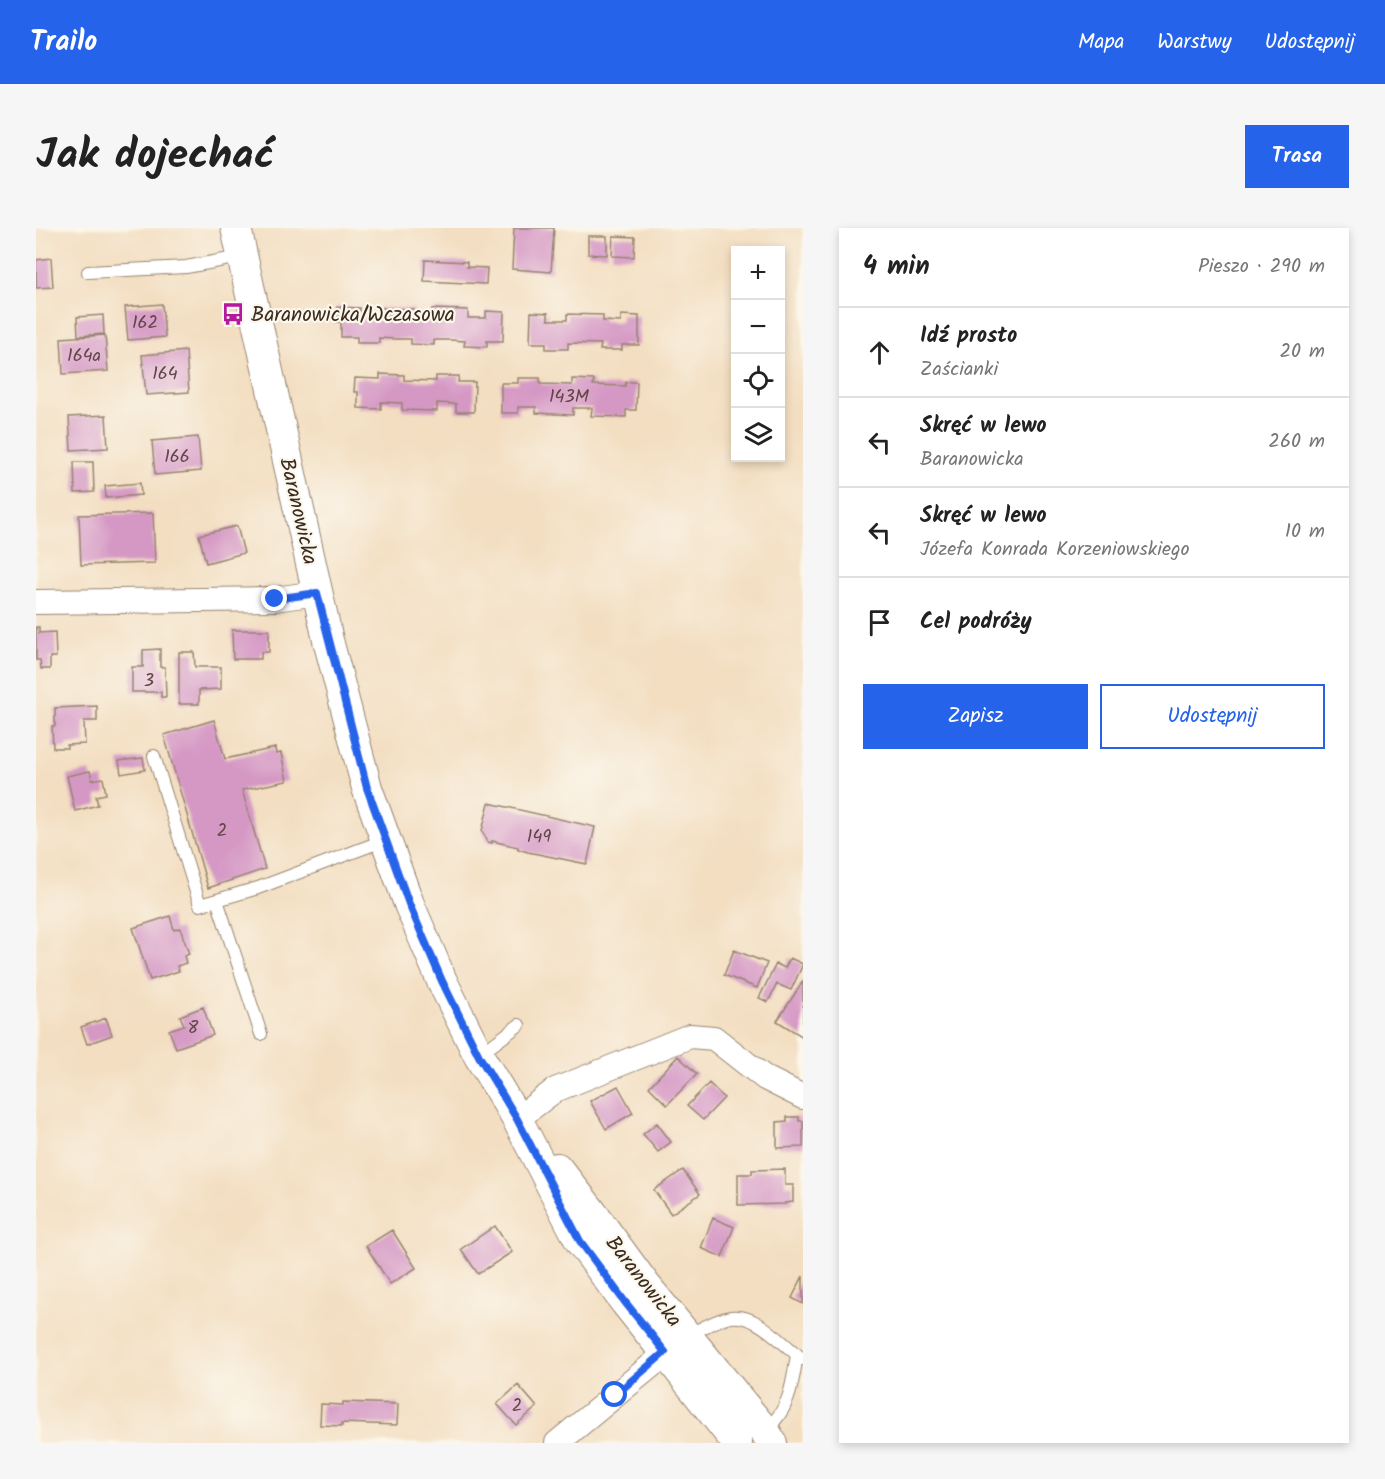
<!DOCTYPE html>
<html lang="pl">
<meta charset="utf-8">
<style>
body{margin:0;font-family:Kalam,sans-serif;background:#f6f6f6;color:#222}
.controls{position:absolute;right:18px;top:18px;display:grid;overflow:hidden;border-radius:0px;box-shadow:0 3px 9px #0003}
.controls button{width:54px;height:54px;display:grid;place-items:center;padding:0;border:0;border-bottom:2px solid #e0e0e0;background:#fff;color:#222;font:30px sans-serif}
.stop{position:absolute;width:18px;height:18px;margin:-14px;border:4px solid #2563eb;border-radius:50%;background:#fff}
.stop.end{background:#2563eb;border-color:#fff;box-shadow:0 2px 6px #0008}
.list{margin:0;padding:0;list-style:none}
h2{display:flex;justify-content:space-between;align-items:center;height:78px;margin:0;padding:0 24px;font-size:26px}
h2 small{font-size:20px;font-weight:400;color:#767676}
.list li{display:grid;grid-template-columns:39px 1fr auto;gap:18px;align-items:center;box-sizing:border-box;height:90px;padding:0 24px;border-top:2px solid #e0e0e0}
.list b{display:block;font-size:22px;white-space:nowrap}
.list p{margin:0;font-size:20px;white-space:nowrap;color:#767676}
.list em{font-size:20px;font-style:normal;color:#767676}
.actions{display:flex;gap:12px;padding:18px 24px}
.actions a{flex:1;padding:14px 0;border:2px solid #2563eb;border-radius:0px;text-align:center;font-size:21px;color:#2563eb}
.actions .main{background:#2563eb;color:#fff}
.icon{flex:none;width:33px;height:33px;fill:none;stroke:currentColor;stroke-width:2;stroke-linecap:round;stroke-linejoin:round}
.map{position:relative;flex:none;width:767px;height:1215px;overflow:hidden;border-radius:0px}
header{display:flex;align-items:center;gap:36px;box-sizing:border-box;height:84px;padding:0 30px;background:#2563eb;color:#fff}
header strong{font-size:28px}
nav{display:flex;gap:33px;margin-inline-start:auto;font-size:21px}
.intro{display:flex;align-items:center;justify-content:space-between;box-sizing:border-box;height:144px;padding:0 36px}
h1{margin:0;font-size:42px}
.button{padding:15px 27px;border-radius:0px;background:#2563eb;color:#fff;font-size:21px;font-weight:700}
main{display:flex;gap:36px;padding:0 36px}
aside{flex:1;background:#fff;border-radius:0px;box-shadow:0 3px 9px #0003}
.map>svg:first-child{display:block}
.building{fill:#d598c5}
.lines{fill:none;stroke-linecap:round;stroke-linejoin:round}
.service-casing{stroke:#978470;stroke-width:14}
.minor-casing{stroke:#978470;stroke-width:26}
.tertiary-casing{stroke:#978470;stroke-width:32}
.service{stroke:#fff;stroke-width:12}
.minor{stroke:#fff;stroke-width:24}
.tertiary{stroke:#fff;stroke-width:30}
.route{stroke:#2563eb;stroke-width:8}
.labels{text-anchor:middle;stroke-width:4.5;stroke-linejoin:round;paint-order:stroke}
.number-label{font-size:18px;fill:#624648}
.poi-label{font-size:21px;fill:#3b2a1e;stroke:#fbf7ec;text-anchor:start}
.street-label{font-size:21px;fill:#3b2a1e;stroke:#fbf7ec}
</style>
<header>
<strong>Trailo</strong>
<nav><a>Mapa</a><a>Warstwy</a><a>Udostępnij</a></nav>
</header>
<div class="intro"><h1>Jak dojechać</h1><a class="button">Trasa</a></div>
<main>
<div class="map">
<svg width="767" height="1215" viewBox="0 0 767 1215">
<rect width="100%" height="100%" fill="#fbf7ec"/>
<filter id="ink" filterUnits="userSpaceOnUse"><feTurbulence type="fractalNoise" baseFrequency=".0167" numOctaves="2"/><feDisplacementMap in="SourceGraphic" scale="12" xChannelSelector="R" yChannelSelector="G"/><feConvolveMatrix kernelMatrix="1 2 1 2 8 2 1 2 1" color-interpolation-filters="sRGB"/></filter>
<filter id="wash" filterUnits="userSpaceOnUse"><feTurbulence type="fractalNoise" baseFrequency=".008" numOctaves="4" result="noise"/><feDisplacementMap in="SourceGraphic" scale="24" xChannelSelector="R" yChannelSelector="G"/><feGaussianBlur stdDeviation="1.35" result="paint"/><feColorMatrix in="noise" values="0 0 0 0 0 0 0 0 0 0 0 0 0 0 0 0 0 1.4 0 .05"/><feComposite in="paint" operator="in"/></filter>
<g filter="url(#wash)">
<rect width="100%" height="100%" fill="#f3dec1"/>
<g id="blocks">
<path class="building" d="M 478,0 L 518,0 L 515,44 L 476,41 Z
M 552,8 L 571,8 L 571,27 L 552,26 Z
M 577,8 L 599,9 L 598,29 L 576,28 Z
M 15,30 L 17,59 L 0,60 L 0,32 Z
M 389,32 L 431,34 L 431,39 L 451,40 L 450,56 L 388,53 Z
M 126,76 L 129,109 L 92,112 L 89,79 Z
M 301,79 L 324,80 L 324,87 L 342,88 L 342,80 L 378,81 L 377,88 L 396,89 L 396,81 L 432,82 L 432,90 L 450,90 L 450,83 L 468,84 L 467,113 L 451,113 L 451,119 L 428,118 L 429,113 L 414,112 L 398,112 L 398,117 L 375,116 L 375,111 L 359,111 L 343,110 L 343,115 L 321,115 L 321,109 L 305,109 L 305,94 L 300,94 Z
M 495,84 L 512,85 L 512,92 L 531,92 L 531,86 L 567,87 L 567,93 L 585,94 L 585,87 L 603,88 L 603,117 L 586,117 L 586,122 L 564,122 L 565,116 L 532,115 L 532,121 L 510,121 L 510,115 L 494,115 Z
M 67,87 L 68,106 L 42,108 L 41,89 Z
M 69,107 L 72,143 L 27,146 L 25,110 Z
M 150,123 L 153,164 L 110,167 L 106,127 Z
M 344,146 L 368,147 L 368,152 L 400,153 L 400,148 L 423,148 L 422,154 L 439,154 L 438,184 L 420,184 L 420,176 L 401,175 L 401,183 L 366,182 L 366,175 L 345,174 L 345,181 L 322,180 L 322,164 L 318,164 L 319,150 L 344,151 Z
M 482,150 L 504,150 L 504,156 L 536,157 L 536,151 L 558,152 L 557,157 L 589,158 L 590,154 L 601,154 L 600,182 L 590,182 L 590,189 L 555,188 L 556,180 L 537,180 L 537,187 L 500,185 L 500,179 L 482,179 L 482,185 L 465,185 L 465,155 L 482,155 Z
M 70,187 L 72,220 L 35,222 L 33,189 Z
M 162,209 L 165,243 L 119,247 L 116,213 Z
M 38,234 L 57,234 L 58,264 L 39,265 Z
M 104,255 L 105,267 L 70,270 L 69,258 Z
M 117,285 L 119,335 L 45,337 L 43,287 Z
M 201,298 L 208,325 L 170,335 L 163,307 Z
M 0,399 L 3,399 L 3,405 L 19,404 L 20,429 L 14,429 L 14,441 L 5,441 L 4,432 L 0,432 Z
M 196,402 L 233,402 L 233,424 L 225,424 L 225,431 L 197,431 Z
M 124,421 L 124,439 L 129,439 L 130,469 L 125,469 L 125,464 L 96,464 L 96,439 L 107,439 L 107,422 Z
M 143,424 L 158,424 L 159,439 L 185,439 L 185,461 L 163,462 L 163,476 L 143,476 Z
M 61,478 L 61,493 L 48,493 L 49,516 L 31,517 L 31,520 L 17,520 L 16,498 L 19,498 L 19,480 Z
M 178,492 L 189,531 L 239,520 L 240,526 L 245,525 L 251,553 L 206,562 L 229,641 L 172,660 L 128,507 Z
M 107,530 L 109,542 L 85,546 L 83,533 Z
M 54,543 L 56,552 L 67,550 L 70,566 L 60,568 L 62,577 L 39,583 L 31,548 Z
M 453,575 L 559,599 L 551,636 L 492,624 L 482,621 L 482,619 L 456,613 L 456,615 L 452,614 L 446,603 Z
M 134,688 L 138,702 L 144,700 L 153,726 L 148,728 L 150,735 L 141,738 L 143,743 L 114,752 L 97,700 Z
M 698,722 L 731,735 L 721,760 L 688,747 Z
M 754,730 L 767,736 L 755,762 L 741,756 L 732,774 L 723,770 L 740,736 L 749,740 Z
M 767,753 L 767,809 L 741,793 Z
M 167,779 L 177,807 L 140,820 L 133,802 L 148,797 L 144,788 Z
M 70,790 L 76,807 L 51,816 L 45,799 Z
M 642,828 L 661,846 L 631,877 L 613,859 Z
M 673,855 L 688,870 L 667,892 L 651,878 Z
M 582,858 L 597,885 L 570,901 L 554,873 Z
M 751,889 L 763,889 L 763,893 L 767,893 L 767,919 L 741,920 L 741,894 L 751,893 Z
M 621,895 L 635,914 L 622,924 L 607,906 Z
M 749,941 L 749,957 L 757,957 L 757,974 L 749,975 L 749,976 L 702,977 L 702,946 L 716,946 L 716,942 Z
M 647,942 L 664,966 L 635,986 L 618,962 Z
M 677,990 L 698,999 L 686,1029 L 665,1020 Z
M 459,998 L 476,1024 L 442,1046 L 425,1021 Z
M 356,1002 L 380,1040 L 354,1056 L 330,1018 Z
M 767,1048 L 767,1076 L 756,1070 Z
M 482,1157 L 501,1179 L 480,1197 L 461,1176 Z
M 307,1174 L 362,1176 L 361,1197 L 306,1195 L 306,1198 L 284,1197 L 285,1176 L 307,1177 Z"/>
</g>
</g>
<g filter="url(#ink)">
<use href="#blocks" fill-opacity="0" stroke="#978470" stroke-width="1.5"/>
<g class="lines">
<g class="service-casing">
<path id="service" d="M 52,44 L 150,39 L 205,29
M 118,528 L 164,677 L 222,660 L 349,612
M 181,672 L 225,806
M 443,827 L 483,797
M 651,1108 C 663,1102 677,1093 690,1090 C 720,1082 745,1116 767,1131
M 729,1203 C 754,1181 756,1158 761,1127"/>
</g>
<g class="minor-casing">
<path id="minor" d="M 0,374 L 239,371 L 281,365
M 481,891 L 519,862 L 654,808 L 678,810 L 729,850 L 767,869
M 521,1215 L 644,1114"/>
</g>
<g class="tertiary-casing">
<path id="tertiary" d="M 200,0 L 292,412 L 331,560 L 373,676 L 406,753 L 443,828 L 481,891 L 544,1013 L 589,1074 L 701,1215
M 521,940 L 555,983 L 610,1058 L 729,1203 L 736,1215"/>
</g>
<use href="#service" class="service"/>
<use href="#minor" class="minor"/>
<use href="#tertiary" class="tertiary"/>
</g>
</g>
<g class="lines" filter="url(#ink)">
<path class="route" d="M 239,371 L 281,365 L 331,560 L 373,676 L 406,753 L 443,828 L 481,891 L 544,1013 L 589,1074 L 629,1124 L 579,1167"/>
</g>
<defs>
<g id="bus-bare" transform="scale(1.8)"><path d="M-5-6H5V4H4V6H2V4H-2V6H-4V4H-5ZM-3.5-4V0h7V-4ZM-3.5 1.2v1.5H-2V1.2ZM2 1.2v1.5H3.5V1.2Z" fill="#b5179e" stroke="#fbf7ec" stroke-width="2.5" paint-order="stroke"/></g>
</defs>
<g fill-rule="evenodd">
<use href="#bus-bare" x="197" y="86"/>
</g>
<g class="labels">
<g class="number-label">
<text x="109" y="100">162</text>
<text x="48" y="133">164a</text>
<text x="129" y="151">164</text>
<text x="533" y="174">143M</text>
<text x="141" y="234">166</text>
<text x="113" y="458">3</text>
<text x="186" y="608">2</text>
<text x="503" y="614">149</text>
<text x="157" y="805">8</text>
<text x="481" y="1183">2</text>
</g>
<g class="poi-label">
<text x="215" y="93">Baranowicka/Wczasowa</text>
</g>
<g class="street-label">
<text transform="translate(263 283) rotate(77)" y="7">Baranowicka</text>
<text transform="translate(608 1053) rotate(52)" y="7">Baranowicka</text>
</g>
</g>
</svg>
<div class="controls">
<button>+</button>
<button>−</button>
<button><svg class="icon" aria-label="locate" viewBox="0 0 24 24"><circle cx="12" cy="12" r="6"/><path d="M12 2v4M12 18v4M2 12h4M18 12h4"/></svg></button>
<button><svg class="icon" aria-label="layers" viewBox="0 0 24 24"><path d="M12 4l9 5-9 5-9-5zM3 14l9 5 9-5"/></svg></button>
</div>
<div class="stop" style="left:579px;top:1167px"></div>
<div class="stop end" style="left:239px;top:371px"></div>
</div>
<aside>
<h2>4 min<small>Pieszo · 290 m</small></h2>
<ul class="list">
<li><svg class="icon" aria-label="ahead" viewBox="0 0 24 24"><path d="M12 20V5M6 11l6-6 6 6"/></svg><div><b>Idź prosto</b><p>Zaścianki</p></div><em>20 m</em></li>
<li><svg class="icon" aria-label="left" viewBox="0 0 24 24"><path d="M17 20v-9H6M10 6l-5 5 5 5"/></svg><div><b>Skręć w lewo</b><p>Baranowicka</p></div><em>260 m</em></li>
<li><svg class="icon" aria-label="left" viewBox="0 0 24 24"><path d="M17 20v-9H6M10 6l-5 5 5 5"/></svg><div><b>Skręć w lewo</b><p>Józefa Konrada Korzeniowskiego</p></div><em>10 m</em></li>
<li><svg class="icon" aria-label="arrive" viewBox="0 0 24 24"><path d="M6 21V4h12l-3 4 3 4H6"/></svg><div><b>Cel podróży</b></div></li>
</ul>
<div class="actions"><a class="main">Zapisz</a><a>Udostępnij</a></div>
</aside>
</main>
